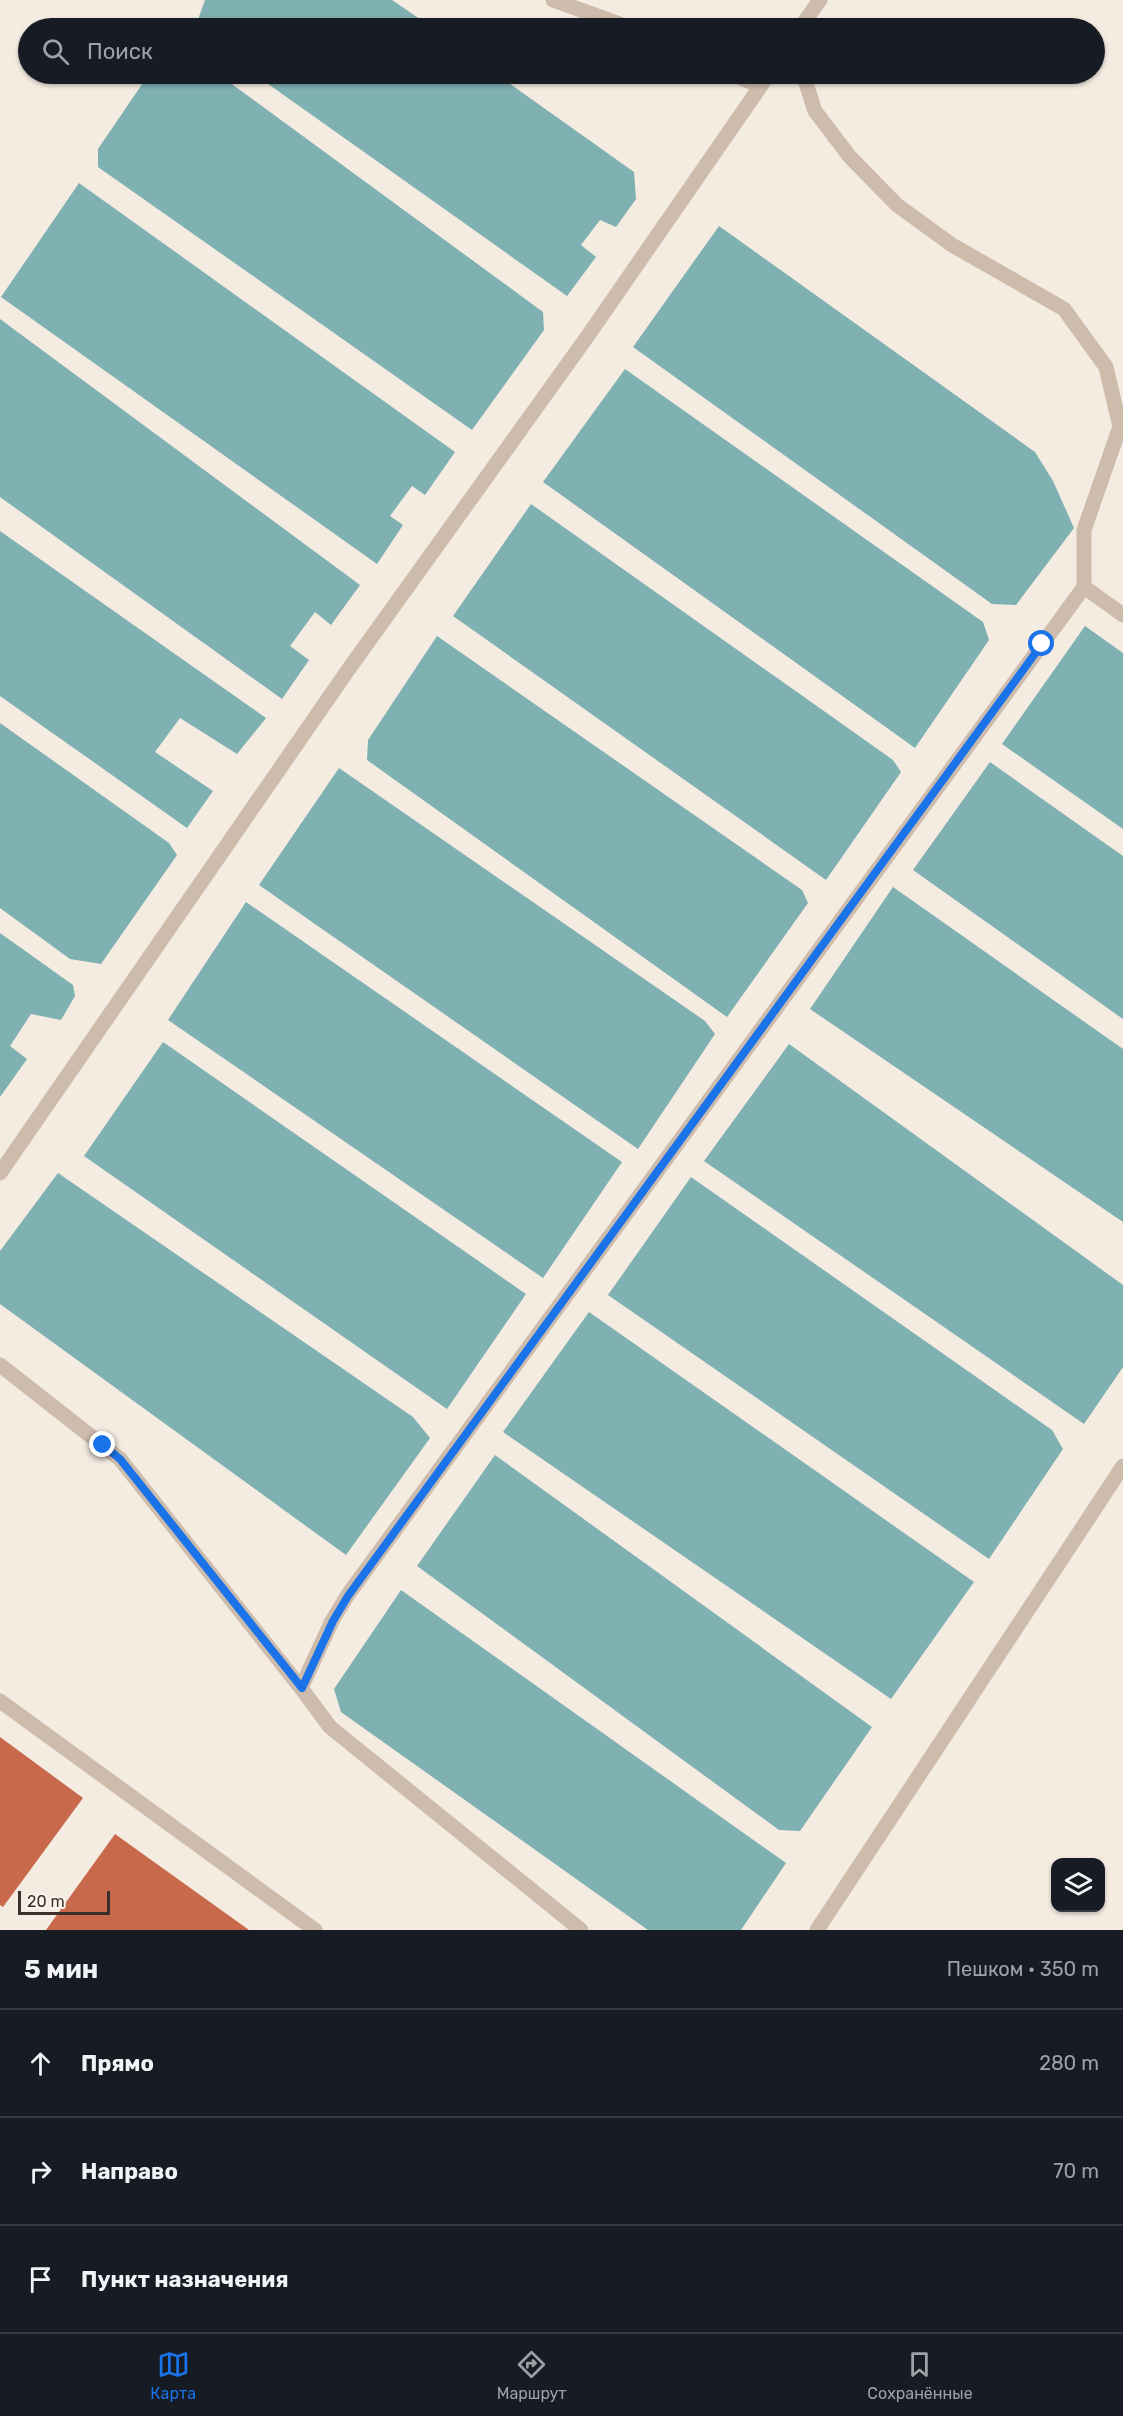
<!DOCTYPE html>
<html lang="ru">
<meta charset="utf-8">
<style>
body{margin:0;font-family:Rubik,sans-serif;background:#20242c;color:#f1f3f6}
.controls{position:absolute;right:18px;bottom:18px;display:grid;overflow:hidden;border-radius:12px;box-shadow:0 2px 4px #0004}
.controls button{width:54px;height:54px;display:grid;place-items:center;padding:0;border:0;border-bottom:2px solid #363941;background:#171b24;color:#f1f3f6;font:30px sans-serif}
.scale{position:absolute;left:18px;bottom:15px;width:92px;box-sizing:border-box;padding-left:6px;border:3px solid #3b302b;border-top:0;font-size:16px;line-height:21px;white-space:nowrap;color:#3b302b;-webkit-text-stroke:4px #fbf5ee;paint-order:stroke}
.stop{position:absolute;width:18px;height:18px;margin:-14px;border:4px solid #1a73e8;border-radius:50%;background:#fff}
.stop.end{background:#1a73e8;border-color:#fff;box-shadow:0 2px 6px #0008}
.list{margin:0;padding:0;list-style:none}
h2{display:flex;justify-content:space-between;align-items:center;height:78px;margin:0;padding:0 24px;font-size:26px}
h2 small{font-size:20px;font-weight:400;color:#9ea1a6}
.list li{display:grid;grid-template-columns:39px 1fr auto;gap:18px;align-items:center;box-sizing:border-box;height:108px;padding:0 24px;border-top:2px solid #363941}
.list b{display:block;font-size:22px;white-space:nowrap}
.list em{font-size:20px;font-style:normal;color:#9ea1a6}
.icon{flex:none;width:33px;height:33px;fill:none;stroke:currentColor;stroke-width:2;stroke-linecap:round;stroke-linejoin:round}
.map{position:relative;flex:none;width:1123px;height:1930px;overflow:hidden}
.search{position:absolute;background:#171b24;box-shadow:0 2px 4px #0004;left:18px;right:18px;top:18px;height:66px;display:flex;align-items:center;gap:15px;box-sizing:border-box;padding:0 21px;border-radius:33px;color:#9ea1a6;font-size:22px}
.sheet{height:402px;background:#171b24}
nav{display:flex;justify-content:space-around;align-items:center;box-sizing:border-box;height:84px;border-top:2px solid #363941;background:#171b24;font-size:16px;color:#9ea1a6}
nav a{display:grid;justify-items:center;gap:3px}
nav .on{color:#1a73e8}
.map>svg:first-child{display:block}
.water{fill:#7fb0b2}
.building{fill:#c8694b}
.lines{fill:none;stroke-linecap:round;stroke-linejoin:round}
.minor{stroke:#cdbbac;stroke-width:15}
.route{stroke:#1a73e8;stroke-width:8}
</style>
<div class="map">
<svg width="1123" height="1930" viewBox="0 0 1123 1930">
<rect width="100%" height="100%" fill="#f4ebe1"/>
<path class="water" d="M 205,0 L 392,0 L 433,28 L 195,28 Z
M 149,74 L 218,74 L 543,312 L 544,330 L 472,430 L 98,167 L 98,149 Z
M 254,74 L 496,74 L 634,172 L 636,199 L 616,227 L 600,220 L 581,245 L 596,257 L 567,296 Z
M 79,183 L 455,452 L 425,495 L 412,486 L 390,516 L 403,525 L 377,564 L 1,297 Z
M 719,226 L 1035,452 L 1053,481 L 1074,528 L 1016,605 L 992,604 L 633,347 Z
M 0,319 L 360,585 L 331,625 L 315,612 L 290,646 L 309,660 L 282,699 L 0,497 Z
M 625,369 L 983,622 L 989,640 L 915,748 L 543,482 Z
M 531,504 L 893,760 L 901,772 L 826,880 L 453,616 Z
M 0,531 L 266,718 L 237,754 L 180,718 L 155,752 L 213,791 L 187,828 L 0,696 Z
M 1085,626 L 1123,653 L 1123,829 L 1002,744 Z
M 437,636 L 802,890 L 808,903 L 727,1017 L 367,760 L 368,740 Z
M 0,723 L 169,843 L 177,855 L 101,964 L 70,959 L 0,908 Z
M 990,762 L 1123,856 L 1123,1019 L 913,870 Z
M 339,768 L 705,1021 L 715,1034 L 638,1149 L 259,885 Z
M 893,887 L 1123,1049 L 1123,1222 L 810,1009 Z
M 246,902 L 622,1162 L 543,1278 L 168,1020 Z
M 0,933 L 73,985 L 75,996 L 61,1020 L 31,1014 L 10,1046 L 27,1059 L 0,1097 Z
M 163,1042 L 526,1294 L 447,1409 L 84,1156 Z
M 789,1044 L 1123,1285 L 1123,1367 L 1084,1424 L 704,1161 Z
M 58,1173 L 413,1417 L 430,1438 L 346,1555 L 0,1304 L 0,1251 Z
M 691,1177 L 1052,1430 L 1063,1449 L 989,1559 L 608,1295 Z
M 589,1312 L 974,1582 L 891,1699 L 503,1432 Z
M 495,1455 L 872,1727 L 800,1831 L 779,1830 L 417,1566 Z
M 401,1590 L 786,1863 L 741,1930 L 648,1930 L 341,1712 L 334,1689 Z"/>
<path class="building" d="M 0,1737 L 83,1798 L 3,1907 L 0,1905 Z
M 115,1834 L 249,1930 L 46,1930 Z"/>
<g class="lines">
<path class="minor" d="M 553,0 L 631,28
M 800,28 L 820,0
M 732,74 L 760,86
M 803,74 L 815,111 L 850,157 L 897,205 L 952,245 L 1064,309 L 1106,367 L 1120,427
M 1084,587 L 1123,615
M 0,1173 L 348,670 L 587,337 L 769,74
M 0,1365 L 120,1459 L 301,1688 L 332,1621 L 347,1596 L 1084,587 L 1084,530 L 1123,418
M 301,1688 L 330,1727 L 581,1930
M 0,1701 L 315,1930
M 817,1930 L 1123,1466"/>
</g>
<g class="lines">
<path class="route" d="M 103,1445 L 120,1459 L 302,1688 L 333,1621 L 348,1596 L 1042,644"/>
</g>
</svg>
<div class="controls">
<button><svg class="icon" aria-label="layers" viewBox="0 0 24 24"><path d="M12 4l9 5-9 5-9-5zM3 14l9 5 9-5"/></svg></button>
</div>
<div class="scale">20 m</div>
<div class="stop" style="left:1042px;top:644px"></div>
<div class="stop end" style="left:103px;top:1445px"></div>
<div class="search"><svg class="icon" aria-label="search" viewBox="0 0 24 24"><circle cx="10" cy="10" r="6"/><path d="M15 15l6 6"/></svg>Поиск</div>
</div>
<section class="sheet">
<h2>5 мин<small>Пешком · 350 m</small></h2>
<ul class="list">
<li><svg class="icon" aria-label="ahead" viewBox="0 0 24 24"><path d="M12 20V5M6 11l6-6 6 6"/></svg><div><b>Прямо</b></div><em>280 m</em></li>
<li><svg class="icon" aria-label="right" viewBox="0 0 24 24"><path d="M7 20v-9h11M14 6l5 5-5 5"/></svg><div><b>Направо</b></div><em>70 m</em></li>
<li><svg class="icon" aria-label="arrive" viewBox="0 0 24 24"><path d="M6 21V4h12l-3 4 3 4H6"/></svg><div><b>Пункт назначения</b></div></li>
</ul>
</section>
<nav>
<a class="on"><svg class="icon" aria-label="map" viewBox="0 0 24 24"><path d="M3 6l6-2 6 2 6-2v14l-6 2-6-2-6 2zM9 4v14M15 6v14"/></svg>Карта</a>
<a><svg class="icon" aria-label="directions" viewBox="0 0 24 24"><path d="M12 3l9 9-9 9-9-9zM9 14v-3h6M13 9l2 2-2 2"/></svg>Маршрут</a>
<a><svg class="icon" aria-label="saved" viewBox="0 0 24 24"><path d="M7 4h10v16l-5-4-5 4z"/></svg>Сохранённые</a>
</nav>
